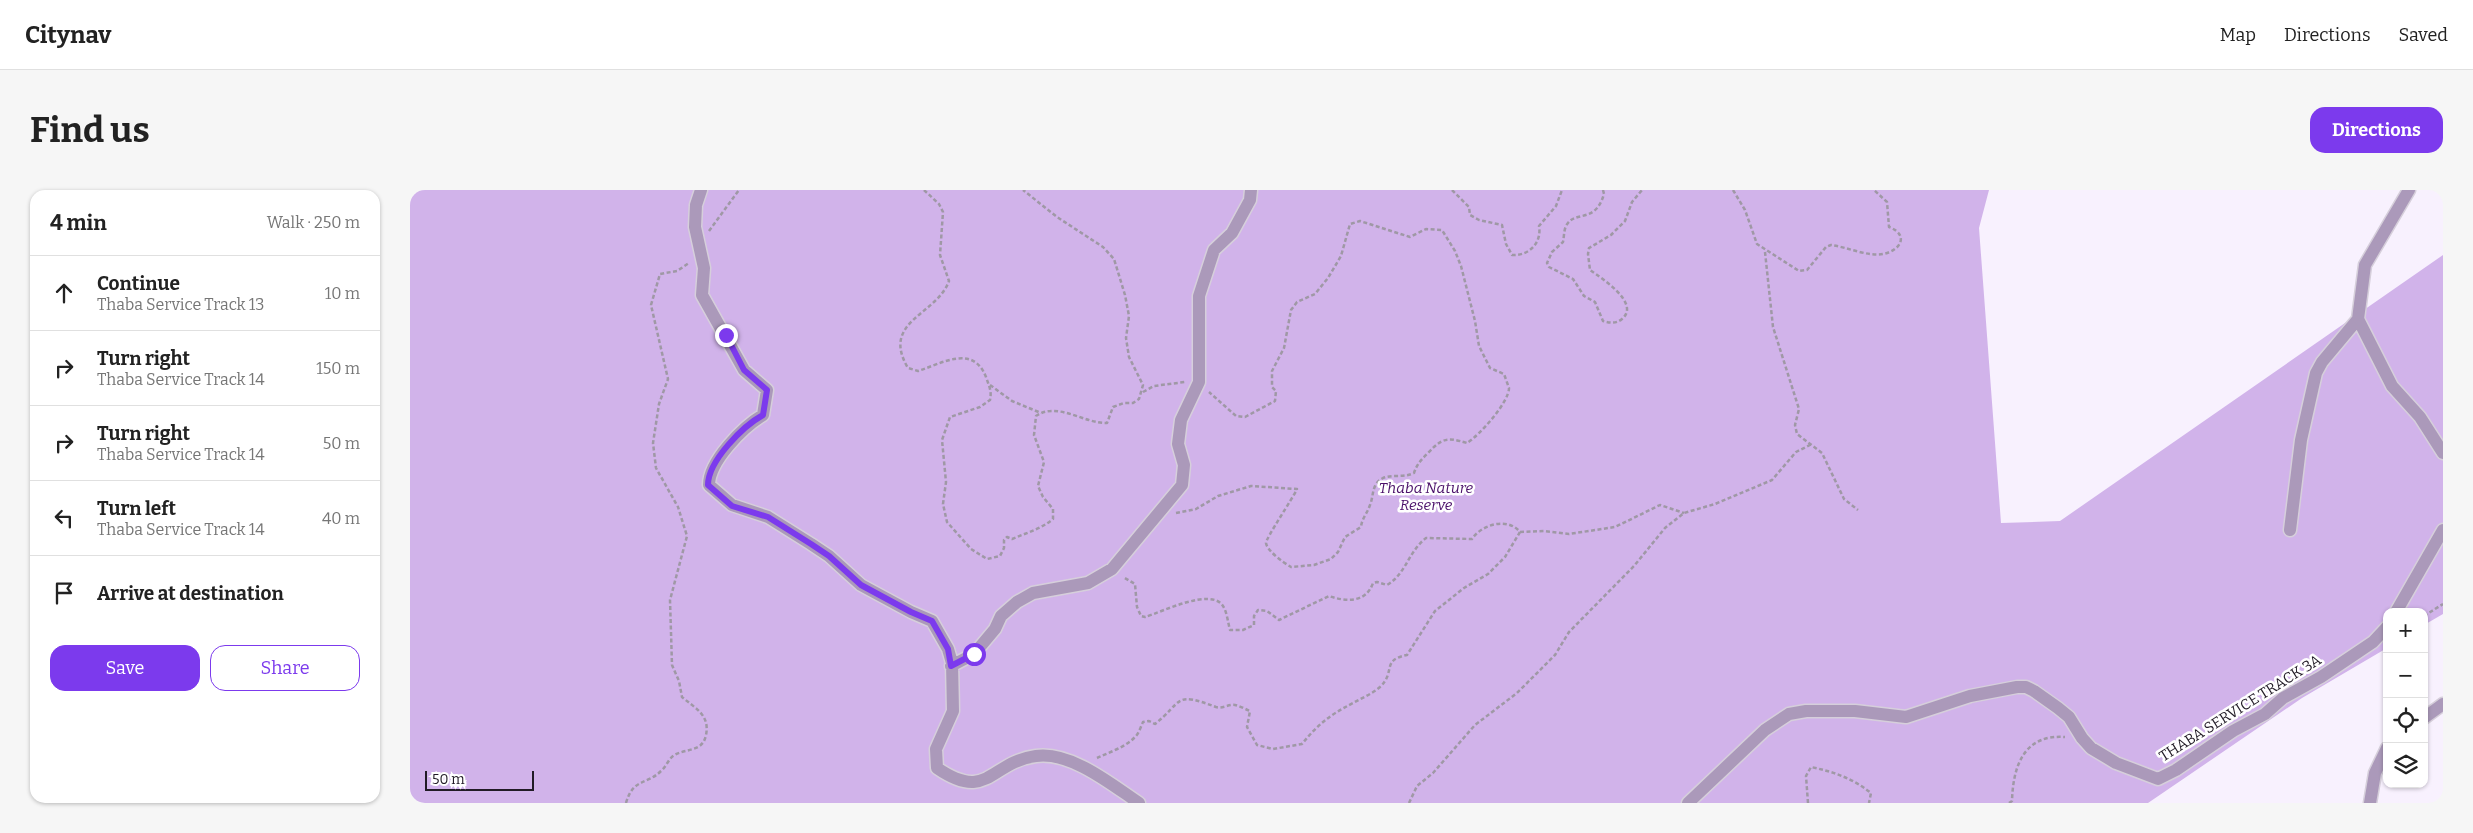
<!DOCTYPE html>
<meta charset="utf-8">
<style>
body{margin:0;font-family:Bitter,serif;background:#f6f6f6;color:#222}
.controls{position:absolute;right:15px;bottom:15px;display:grid;overflow:hidden;border-radius:10px;box-shadow:0 1px 4px #0004}
.controls button{width:45px;height:45px;display:grid;place-items:center;padding:0;border:0;border-bottom:1px solid #e0e0e0;background:#fff;color:#222;font:25px sans-serif}
.scale{position:absolute;left:15px;bottom:12px;width:109px;box-sizing:border-box;padding-left:5px;border:2px solid #211b26;border-top:0;font-size:14px;line-height:18px;white-space:nowrap;color:#211b26;-webkit-text-stroke:4px #fff;paint-order:stroke}
.stop{position:absolute;width:15px;height:15px;margin:-11px;border:4px solid #7c3aed;border-radius:50%;background:#fff}
.stop.end{background:#7c3aed;border-color:#fff;box-shadow:0 1px 5px #0008}
.list{margin:0;padding:0;list-style:none}
h2{display:flex;justify-content:space-between;align-items:center;height:65px;margin:0;padding:0 20px;font-size:21px}
h2 small{font-size:16px;font-weight:400;color:#767676}
.list li{display:grid;grid-template-columns:32px 1fr auto;gap:15px;align-items:center;box-sizing:border-box;height:75px;padding:0 20px;border-top:1px solid #e0e0e0}
.list b{display:block;font-size:19px;white-space:nowrap}
.list p{margin:0;font-size:16px;white-space:nowrap;color:#767676}
.list em{font-size:16px;font-style:normal;color:#767676}
.actions{display:flex;gap:10px;padding:15px 20px}
.actions a{flex:1;padding:11px 0;border:1px solid #7c3aed;border-radius:15px;text-align:center;font-size:18px;color:#7c3aed}
.actions .main{background:#7c3aed;color:#fff}
.icon{flex:none;width:28px;height:28px;fill:none;stroke:currentColor;stroke-width:2;stroke-linecap:round;stroke-linejoin:round}
.map{position:relative;flex:none;width:2033px;height:613px;overflow:hidden;border-radius:15px}
header{display:flex;align-items:center;gap:30px;box-sizing:border-box;height:70px;padding:0 25px;background:#fff;border-bottom:1px solid #e0e0e0}
header strong{font-size:24px}
nav{display:flex;gap:28px;margin-inline-start:auto;font-size:18px}
.intro{display:flex;align-items:center;justify-content:space-between;box-sizing:border-box;height:120px;padding:0 30px}
h1{margin:0;font-size:35px}
.button{padding:12px 22px;border-radius:15px;background:#7c3aed;color:#fff;font-size:18px;font-weight:700}
main{display:flex;gap:30px;padding:0 30px}
aside{flex:1;background:#fff;border-radius:15px;box-shadow:0 1px 4px #0004}
.map>svg:first-child{display:block}
.green{fill:#d1b3ea}
.lines{fill:none;stroke-linecap:round;stroke-linejoin:round}
.minor-casing{stroke:#d6cfdb;stroke-width:15}
.path{stroke:#9f98a5;stroke-width:2.5;stroke-dasharray:4 2.5;stroke-linecap:butt}
.minor{stroke:#ab99ba;stroke-width:12}
.route{stroke:#7c3aed;stroke-width:6}
.labels{text-anchor:middle;stroke-width:5;stroke-linejoin:round;paint-order:stroke}
.park-label{font-size:15px;font-style:italic;fill:#4b116a;stroke:#fff}
.street-label{font-size:15px;fill:#211b26;stroke:#fff}
</style>
<header>
<strong>Citynav</strong>
<nav><a>Map</a><a>Directions</a><a>Saved</a></nav>
</header>
<div class="intro"><h1>Find us</h1><a class="button">Directions</a></div>
<main>
<aside>
<h2>4 min<small>Walk · 250 m</small></h2>
<ul class="list">
<li><svg class="icon" aria-label="ahead" viewBox="0 0 24 24"><path d="M12 20V5M6 11l6-6 6 6"/></svg><div><b>Continue</b><p>Thaba Service Track 13</p></div><em>10 m</em></li>
<li><svg class="icon" aria-label="right" viewBox="0 0 24 24"><path d="M7 20v-9h11M14 6l5 5-5 5"/></svg><div><b>Turn right</b><p>Thaba Service Track 14</p></div><em>150 m</em></li>
<li><svg class="icon" aria-label="right" viewBox="0 0 24 24"><path d="M7 20v-9h11M14 6l5 5-5 5"/></svg><div><b>Turn right</b><p>Thaba Service Track 14</p></div><em>50 m</em></li>
<li><svg class="icon" aria-label="left" viewBox="0 0 24 24"><path d="M17 20v-9H6M10 6l-5 5 5 5"/></svg><div><b>Turn left</b><p>Thaba Service Track 14</p></div><em>40 m</em></li>
<li><svg class="icon" aria-label="arrive" viewBox="0 0 24 24"><path d="M6 21V4h12l-3 4 3 4H6"/></svg><div><b>Arrive at destination</b></div></li>
</ul>
<div class="actions"><a class="main">Save</a><a>Share</a></div>
</aside>
<div class="map">
<svg width="2033" height="613" viewBox="0 0 2033 613">
<rect width="100%" height="100%" fill="#f8f1fe"/>
<path class="green" d="M 0,0 L 1579,0 L 1569,38 L 1591,333 L 1650,331 L 2033,65 L 2033,424 L 2014,435 L 2014,422 L 1977,422 L 1977,458 L 1892,508 L 1738,613 L 0,613 Z"/>
<g class="lines">
<g class="minor-casing">
<path id="minor" d="M 291,0 L 286,15 L 285,37 L 294,78 L 292,105 L 334,180 L 357,200 L 353,225 C 333,237 299,271 299,295 L 322,315 L 358,327 L 401,354 L 419,366 L 451,395 L 501,422 L 522,431 L 538,459 L 542,473 L 543,521 L 526,559 L 527,578 C 578,613 580,572 626,566 C 661,561 702,595 729,613
M 1948,129 L 1982,196 L 2010,227 L 2033,263
M 1880,340 L 1891,250 L 1906,183 L 1912,172 L 1948,129 L 1955,75 L 1999,0
M 1986,422 L 2033,340
M 541,476 L 564,464 L 585,439 L 591,426 L 607,412 L 623,403 L 678,393 L 702,379 L 772,295 L 774,275 L 768,254 L 771,230 L 789,192 L 789,106 L 804,60 L 822,43 L 840,10 L 841,0
M 2014,528 L 2033,514
M 1278,613 L 1355,540 L 1379,524 L 1396,521 L 1445,521 L 1496,527 L 1560,506 L 1607,497 L 1616,497 L 1624,501 L 1648,518 L 1659,527 L 1672,548 L 1681,558 L 1706,573 L 1748,589 L 1766,580 L 1823,541 L 1855,524 L 1873,508 L 1911,487 L 1963,452 L 1977,437
M 1960,613 L 1965,583 L 1977,558"/>
</g>
<path class="path" d="M 514,0 L 529,14 L 533,22 L 530,65 L 539,91 C 527,125 470,131 498,178 L 508,181 C 533,173 563,154 576,187 C 579,196 582,201 580,210 L 570,217 L 540,227 L 532,250 L 536,292 L 533,314 L 537,332 L 561,359 L 577,369 L 590,366 L 594,358 L 594,350 L 597,347 L 602,349 C 616,343 631,339 643,329 L 643,319 L 633,307 L 628,296 L 634,272 L 624,245 L 626,226 C 647,211 675,234 697,233 L 703,217 L 714,213 L 723,213 L 729,209 L 733,195 L 719,167 L 716,148 L 719,126 L 715,105 L 704,69 L 693,57 L 647,27 L 613,0
M 1042,0 L 1059,17 L 1060,25 L 1069,30 L 1092,35 L 1096,54 L 1102,65 C 1119,66 1132,53 1129,36 L 1146,16 L 1152,0
M 1193,0 L 1194,4 C 1185,35 1165,19 1156,36 C 1154,40 1154,47 1153,52 L 1142,62 L 1137,73 L 1139,77 L 1163,89 L 1174,106 L 1185,112 L 1193,131 C 1200,133 1206,134 1212,129 C 1231,113 1191,88 1180,80 L 1178,64 L 1179,58 L 1201,45 L 1215,31 L 1222,12 L 1232,0
M 1323,0 L 1335,20 L 1347,54 L 1389,81 L 1397,80 L 1416,57 L 1421,55 C 1437,57 1458,67 1473,64 C 1490,61 1500,45 1479,37 L 1477,12 L 1464,0
M 299,41 L 329,0
M 1355,62 L 1363,137 L 1389,219 L 1385,235 L 1387,244 L 1412,263 L 1434,309 L 1448,320
M 580,195 L 602,211 L 631,223
M 733,202 L 744,196 L 775,192
M 766,323 L 786,319 L 808,306 L 841,296 L 887,299 C 883,308 856,348 856,353 C 857,361 874,373 881,377 L 904,375 L 921,369 L 928,362 L 935,347 L 951,337 C 952,328 957,324 960,315 C 964,306 961,294 973,288 C 983,284 994,288 1004,283 C 1007,274 1011,270 1018,263 C 1032,248 1037,247 1057,253 C 1070,245 1099,212 1099,198 L 1094,184 L 1080,178 L 1069,156 L 1065,131 L 1051,76 L 1045,61 L 1032,40 L 1016,39 L 1000,47 L 950,31 L 940,34 L 931,66 L 918,88 L 905,104 L 887,112 L 881,120 L 874,158 L 862,181 L 862,197 L 866,201 L 865,211 L 835,227 L 826,226 L 799,202
M 1110,342 L 1134,341 L 1159,344 L 1205,337 L 1250,315 L 1274,323
M 2014,426 L 2033,414
M 687,568 C 700,562 716,557 726,546 C 729,543 731,536 733,532 L 739,531 L 745,534 C 774,511 763,501 806,517 C 812,519 819,514 825,515 C 830,516 835,519 840,521 L 837,537 L 847,555 L 863,559 L 892,554 C 908,534 920,525 943,513 C 952,508 962,504 970,497 C 986,482 971,470 997,465 L 1025,421 L 1054,398 L 1078,384 L 1095,367 L 1110,342 C 1098,327 1072,334 1062,349 L 1016,348 C 998,362 996,384 977,395 L 967,392 L 963,393 C 956,413 936,412 919,406 L 869,430 L 857,421 L 848,420 L 844,426 L 844,435 L 833,440 L 820,440 C 818,433 817,422 813,416 C 801,397 752,422 735,427 L 731,426 L 727,417 L 725,394 L 713,387
M 216,613 C 223,588 237,595 251,581 C 256,577 258,570 263,566 C 270,561 280,561 288,557 C 293,554 295,550 296,545 C 300,525 286,519 272,507 L 269,491 L 262,475 L 260,410 L 277,346 L 268,317 L 246,278 L 243,253 L 249,214 L 258,189 L 241,115 L 250,84 L 267,81 L 279,73
M 999,613 L 1007,596 L 1023,583 L 1065,535 L 1107,503 L 1145,465 L 1159,442 L 1224,376 L 1255,338 L 1274,323 L 1305,314 L 1362,290 L 1386,262 L 1400,255
M 1398,613 L 1396,586 L 1401,577 C 1424,582 1442,588 1461,603 L 1459,613
M 1599,613 L 1602,611 C 1603,576 1614,544 1655,547"/>
<use href="#minor" class="minor"/>
</g>
<g class="lines">
<path class="route" d="M 316,145 L 334,180 L 357,200 L 353,225 C 333,236 298,271 298,295 L 322,316 L 358,327 L 401,354 L 419,366 L 451,395 L 501,422 L 522,431 L 538,459 L 541,476 L 564,464"/>
</g>
<g class="labels">
<g class="park-label">
<text x="1016" y="303">Thaba Nature<tspan x="1016" dy="17">Reserve</tspan></text>
</g>
<g class="street-label">
<text transform="translate(1830 518) rotate(-32)" y="5">THABA SERVICE TRACK 3A</text>
</g>
</g>
</svg>
<div class="controls">
<button>+</button>
<button>−</button>
<button><svg class="icon" aria-label="locate" viewBox="0 0 24 24"><circle cx="12" cy="12" r="6"/><path d="M12 2v4M12 18v4M2 12h4M18 12h4"/></svg></button>
<button><svg class="icon" aria-label="layers" viewBox="0 0 24 24"><path d="M12 4l9 5-9 5-9-5zM3 14l9 5 9-5"/></svg></button>
</div>
<div class="scale">50 m</div>
<div class="stop" style="left:564px;top:464px"></div>
<div class="stop end" style="left:316px;top:145px"></div>
</div>
</main>
